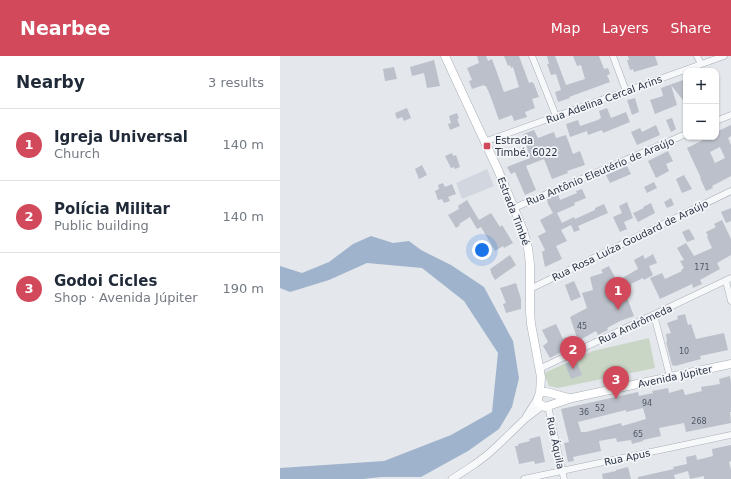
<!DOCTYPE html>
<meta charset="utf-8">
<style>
body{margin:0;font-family:"DejaVu Sans",sans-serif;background:#f6f6f7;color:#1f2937}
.controls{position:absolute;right:12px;top:12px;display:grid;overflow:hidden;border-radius:8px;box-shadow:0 1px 3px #0004}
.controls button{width:36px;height:36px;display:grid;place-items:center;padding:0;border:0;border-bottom:1px solid #e0e1e3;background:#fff;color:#1f2937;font:20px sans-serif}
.you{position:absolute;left:202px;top:194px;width:14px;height:14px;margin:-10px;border:3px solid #fff;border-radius:50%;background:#1a73e8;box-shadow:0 0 0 6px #1a73e833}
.badge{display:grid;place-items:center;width:26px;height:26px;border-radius:50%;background:#d1495b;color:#fff;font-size:13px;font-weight:700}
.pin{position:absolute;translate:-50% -33px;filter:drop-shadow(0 1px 2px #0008)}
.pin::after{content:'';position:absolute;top:21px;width:14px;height:12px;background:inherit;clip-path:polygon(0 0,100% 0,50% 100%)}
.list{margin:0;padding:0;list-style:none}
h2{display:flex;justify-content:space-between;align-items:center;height:52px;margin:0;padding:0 16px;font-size:17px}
h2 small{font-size:13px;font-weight:400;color:#747a83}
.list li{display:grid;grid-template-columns:26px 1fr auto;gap:12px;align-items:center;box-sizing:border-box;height:72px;padding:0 16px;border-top:1px solid #e0e1e3}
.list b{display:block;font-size:15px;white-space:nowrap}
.list p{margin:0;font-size:13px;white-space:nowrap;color:#747a83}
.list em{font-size:13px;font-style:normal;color:#747a83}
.map{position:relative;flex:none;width:451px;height:423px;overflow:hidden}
header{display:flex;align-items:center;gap:24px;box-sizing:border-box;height:56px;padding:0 20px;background:#d1495b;color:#fff}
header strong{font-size:19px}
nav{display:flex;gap:22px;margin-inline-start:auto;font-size:14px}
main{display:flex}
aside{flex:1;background:#fff}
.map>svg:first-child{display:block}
.built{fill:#d2d6de}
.green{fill:#c9d6c5}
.water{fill:#9fb4cc}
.building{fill:#bbc0ca;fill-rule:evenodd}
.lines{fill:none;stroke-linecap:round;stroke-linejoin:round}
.minor-casing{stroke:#a9aeb7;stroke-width:7}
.tertiary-casing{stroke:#a9aeb7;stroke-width:8}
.secondary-casing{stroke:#a9aeb7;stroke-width:9}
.minor{stroke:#f7f8fa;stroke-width:6}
.tertiary{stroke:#f7f8fa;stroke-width:7}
.secondary{stroke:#fff;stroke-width:8}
.poi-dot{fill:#d1495b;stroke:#f4f6f9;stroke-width:1.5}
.labels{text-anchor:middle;stroke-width:3.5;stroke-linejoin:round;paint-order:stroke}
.number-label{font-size:8px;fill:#4f5766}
.street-label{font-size:10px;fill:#2b3445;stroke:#f4f6f9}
.poi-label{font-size:10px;fill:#2b3445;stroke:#f4f6f9;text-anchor:start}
</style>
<header>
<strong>Nearbee</strong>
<nav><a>Map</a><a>Layers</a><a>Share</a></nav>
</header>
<main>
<aside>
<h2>Nearby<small>3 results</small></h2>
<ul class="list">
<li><span class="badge">1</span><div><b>Igreja Universal</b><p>Church</p></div><em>140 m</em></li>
<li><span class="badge">2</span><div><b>Polícia Militar</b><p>Public building</p></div><em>140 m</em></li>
<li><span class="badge">3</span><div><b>Godoi Cicles</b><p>Shop · Avenida Júpiter</p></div><em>190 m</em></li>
</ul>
</aside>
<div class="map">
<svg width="451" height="423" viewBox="0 0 451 423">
<rect width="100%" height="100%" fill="#e4e7ec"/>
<path class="built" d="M 207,113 L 214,130 L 182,143 L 176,127 Z"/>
<path class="green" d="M 369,282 L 375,312 L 278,332 L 269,330 L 264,317 L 313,295 Z"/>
<path class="water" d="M 91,180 L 113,187 L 129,185 L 141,194 L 171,209 L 204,231 L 233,285 L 239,322 L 232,351 L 219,373 L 188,395 L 141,421 L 101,421 L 83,423 L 0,423 L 0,412 L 104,405 L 171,379 L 212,356 L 218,297 L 184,245 L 142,212 L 87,207 L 49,224 L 10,236 L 0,232 L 0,210 L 22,217 L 49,206 L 73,188 Z"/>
<path class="building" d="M 197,0 L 206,0 L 208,5 L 212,3 L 224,36 L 239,31 L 233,11 L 231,12 L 230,9 L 228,10 L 224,0 L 239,0 L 249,27 L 252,26 L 254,28 L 259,41 L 252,43 L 255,52 L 245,56 L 247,61 L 234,65 L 232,59 L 219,64 L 210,39 L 206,30 L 204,30 L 204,29 L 192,33 L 189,25 L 192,24 L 187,12 L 199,7 Z
M 267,0 L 275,0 L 286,29 L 305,23 L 301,9 L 297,10 L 293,0 L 319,0 L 324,13 L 328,12 L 330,18 L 327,19 L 330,26 L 289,41 L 290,42 L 278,46 L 275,36 L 281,34 L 276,18 L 271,19 L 267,8 L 269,8 Z
M 348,0 L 375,0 L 378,9 L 354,16 L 353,13 L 350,14 L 347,4 L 349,4 Z
M 154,4 L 160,30 L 147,32 L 144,17 L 132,20 L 130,11 Z
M 114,11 L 117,23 L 105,25 L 103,13 Z
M 406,23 L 406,48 L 391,29 L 397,49 L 375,58 L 370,44 L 383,40 L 381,32 Z
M 355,42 L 359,56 L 352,59 L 347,44 Z
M 127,52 L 131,62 L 124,65 L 122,61 L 117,63 L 115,57 Z
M 327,52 L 331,62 L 346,56 L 350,66 L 323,77 L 322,74 L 308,79 L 307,75 L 290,81 L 286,68 L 298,64 L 300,70 L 318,64 L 321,62 L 319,55 Z
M 177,57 L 179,63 L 177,63 L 180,70 L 170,74 L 168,68 L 171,67 L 169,60 Z
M 392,62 L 396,73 L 391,76 L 386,64 Z
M 376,69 L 380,79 L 357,89 L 351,76 L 360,72 L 362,76 Z
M 451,69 L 451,80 L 448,82 L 451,89 L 451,120 L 432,130 L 433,132 L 426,135 L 420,122 L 421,122 L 407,92 L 423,84 L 421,81 L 436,81 L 436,76 ZM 440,91 L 445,102 L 435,107 L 430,96 Z
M 254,74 L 258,82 L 274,76 L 276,82 L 286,79 L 293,98 L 300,95 L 305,109 L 287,115 L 288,117 L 272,123 L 264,103 L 246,110 L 256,134 L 245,139 L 235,116 L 231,118 L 227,111 L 250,102 L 243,78 Z
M 388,95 L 393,105 L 386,108 L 389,115 L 376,122 L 368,105 Z
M 172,97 L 173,100 L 176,99 L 180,111 L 175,113 L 174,111 L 171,112 L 165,100 Z
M 142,109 L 147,119 L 139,123 L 135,113 Z
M 347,110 L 351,118 L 330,127 L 326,119 Z
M 404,119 L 412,133 L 402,137 L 396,123 Z
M 374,126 L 377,132 L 367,137 L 364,131 Z
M 163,127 L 165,131 L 172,128 L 176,138 L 168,141 L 170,145 L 164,147 L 162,143 L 158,144 L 155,135 L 159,133 L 158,129 Z
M 302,133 L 306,142 L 294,147 L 295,149 L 277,157 L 282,167 L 294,161 L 295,163 L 315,154 L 315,152 L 324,148 L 328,157 L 298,170 L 300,174 L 294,176 L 291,169 L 281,174 L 287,185 L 276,190 L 282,203 L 265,211 L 262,196 L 265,194 L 258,180 L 266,176 L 260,164 L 273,157 L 268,148 L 267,143 L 278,138 L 280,144 L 297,137 L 296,135 Z
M 391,142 L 394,149 L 387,152 L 384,146 Z
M 187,144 L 199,164 L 211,157 L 220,171 L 222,169 L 233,187 L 224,192 L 223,190 L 215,195 L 201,171 L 197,173 L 190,161 L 179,168 L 180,169 L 176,172 L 168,159 L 179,153 L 178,150 Z
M 347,146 L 353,162 L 344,166 L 347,173 L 340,176 L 333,161 L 342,157 L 339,150 Z
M 371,147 L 375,157 L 358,166 L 353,157 L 364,152 L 363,151 Z
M 451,152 L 451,165 L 446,167 L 441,156 Z
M 442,164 L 451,183 L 451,199 L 437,207 L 440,213 L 420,224 L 422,228 L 413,232 L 412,228 L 380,243 L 370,222 L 382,217 L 385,223 L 402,215 L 401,214 L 404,212 L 400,205 L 404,204 L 397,192 L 406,187 L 414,200 L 432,192 L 427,181 L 428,180 L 426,176 L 436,171 L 434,168 Z
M 409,173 L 415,183 L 407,186 L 402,176 Z
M 373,198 L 377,207 L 369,210 L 373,219 L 364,224 L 363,222 L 351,228 L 352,230 L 344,234 L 354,260 L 340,265 L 327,272 L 328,274 L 318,279 L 316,275 L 298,285 L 290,261 L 307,252 L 302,237 L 313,234 L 310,221 L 323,217 L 321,214 L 329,210 L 337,225 L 358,213 L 354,204 L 363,199 L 365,203 Z
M 230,199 L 236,209 L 215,224 L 211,217 L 211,215 L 210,213 Z
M 294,225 L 301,241 L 291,245 L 285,229 Z
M 236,227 L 241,243 L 241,253 L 226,257 L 223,248 L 226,247 L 220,232 Z
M 405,258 L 408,269 L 411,268 L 416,283 L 444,277 L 448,294 L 420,300 L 421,303 L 395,310 L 392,309 L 386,286 L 387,286 L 386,278 L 391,277 L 387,267 L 398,263 L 397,260 Z
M 276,268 L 283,283 L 286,281 L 291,291 L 270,302 L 263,290 L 268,286 L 262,274 Z
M 296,304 L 302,319 L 291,323 L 285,308 Z
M 450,320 L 451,327 L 451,356 L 450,356 L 451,367 L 406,376 L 404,367 L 379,372 L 381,380 L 363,384 L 363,385 L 352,388 L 351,384 L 337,386 L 336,382 L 319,385 L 321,395 L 293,401 L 294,405 L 288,406 L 284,387 L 289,386 L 281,353 L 358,336 L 359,340 L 373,337 L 372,335 L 388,332 L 389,337 L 403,333 L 405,339 L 422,335 L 421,331 L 440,328 L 439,323 ZM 363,352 L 366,363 L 342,370 L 341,367 L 306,376 L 301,376 L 298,366 L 346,354 L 346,356 Z
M 260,380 L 265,406 L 255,408 L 254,405 L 239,408 L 235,390 L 238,390 L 238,388 L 250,385 L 249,383 Z
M 451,389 L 451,405 L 449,406 L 451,414 L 451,423 L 424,423 L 424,420 L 410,423 L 408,415 L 394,419 L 395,423 L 358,423 L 358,421 L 394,413 L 393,411 L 407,408 L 406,401 L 416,399 L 417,404 L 433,400 L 432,393 Z
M 348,411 L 351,423 L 323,423 L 322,418 L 336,415 L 336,414 Z"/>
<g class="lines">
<g class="minor-casing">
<path id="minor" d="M 252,0 L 276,60
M 333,0 L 346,35
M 417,0 L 421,8
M 436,65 L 451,59
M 204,86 L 444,0
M 234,152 L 406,78
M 446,225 L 451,245
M 250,233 L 451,135
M 374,259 L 390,321
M 259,313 L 451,222
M 268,350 L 284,423
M 244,423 L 451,379"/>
</g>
<g class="tertiary-casing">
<path id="tertiary" d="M 246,361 L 258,342
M 172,423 L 195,408 L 207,399 L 217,390 L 245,363 L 262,350"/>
</g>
<g class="secondary-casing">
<path id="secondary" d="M 165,0 L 218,114 L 243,174 L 248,192 L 250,208 L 250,255 L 251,268 L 261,321 L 260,337 L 258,342 L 258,346 L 260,348 L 265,351 L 292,342 L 451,308
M 260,337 L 263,336 L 266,336 L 270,337 L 289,342"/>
</g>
<use href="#minor" class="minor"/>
<use href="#tertiary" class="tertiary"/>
<use href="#secondary" class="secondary"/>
</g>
<rect class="poi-dot" x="203" y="86" width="8" height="8" rx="2"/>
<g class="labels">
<g class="number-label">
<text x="422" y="214">171</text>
<text x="302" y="273">45</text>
<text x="404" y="298">10</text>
<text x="367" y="350">94</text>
<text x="320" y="355">52</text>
<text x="304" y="359">36</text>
<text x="419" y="368">268</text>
<text x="358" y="381">65</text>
</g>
<g class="street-label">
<text transform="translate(324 43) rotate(-20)" y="4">Rua Adelina Cercal Arins</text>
<text transform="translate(320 115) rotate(-23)" y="4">Rua Antônio Eleutério de Araújo</text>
<text transform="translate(234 155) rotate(69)" y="4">Estrada Timbé</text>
<text transform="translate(350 184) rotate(-26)" y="4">Rua Rosa Luíza Goudard de Araújo</text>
<text transform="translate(355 268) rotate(-25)" y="4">Rua Andrômeda</text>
<text transform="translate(395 320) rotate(-12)" y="4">Avenida Júpiter</text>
<text transform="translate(276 387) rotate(78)" y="4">Rua Áquila</text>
<text transform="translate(347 401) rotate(-12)" y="4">Rua Apus</text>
</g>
<g class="poi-label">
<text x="215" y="88">Estrada<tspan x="215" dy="12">Timbé, 6022</tspan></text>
</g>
</g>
</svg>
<div class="controls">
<button>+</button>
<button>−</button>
</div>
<div class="you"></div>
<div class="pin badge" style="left:338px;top:254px">1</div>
<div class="pin badge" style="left:293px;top:313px">2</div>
<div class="pin badge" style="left:336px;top:343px">3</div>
</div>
</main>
